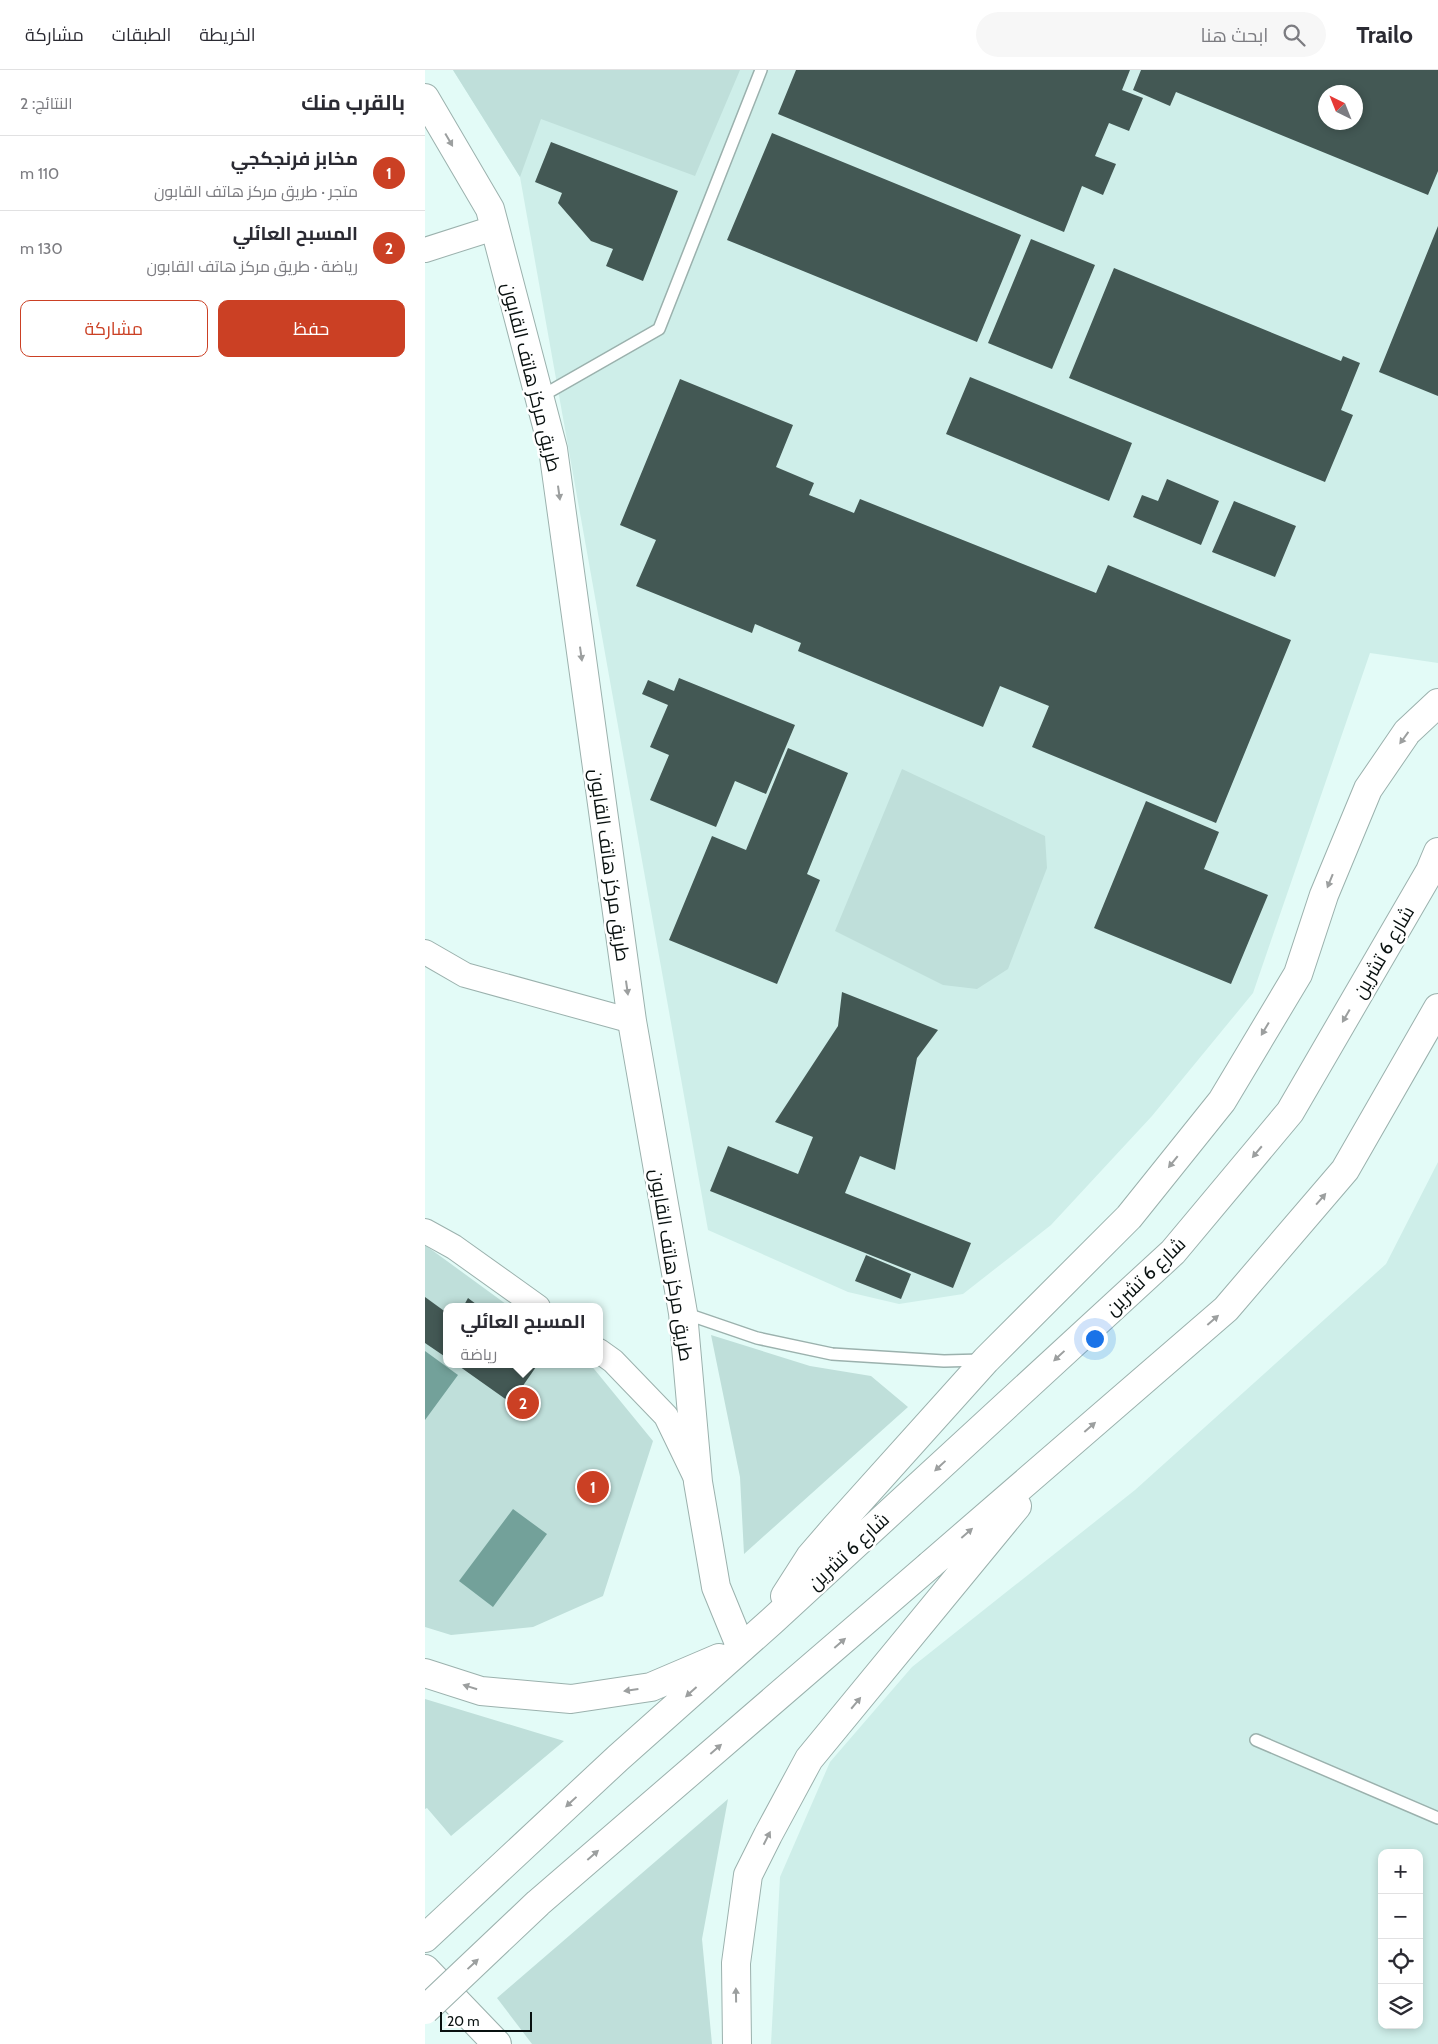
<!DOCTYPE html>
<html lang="ar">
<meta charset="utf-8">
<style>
body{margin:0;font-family:Cabin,Cairo,sans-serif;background:#f7f7f7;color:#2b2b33;direction:rtl}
.controls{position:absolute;right:15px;bottom:15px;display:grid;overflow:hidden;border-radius:10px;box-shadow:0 2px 8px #0003}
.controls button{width:45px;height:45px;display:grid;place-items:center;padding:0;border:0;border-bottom:1px solid #e1e1e2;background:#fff;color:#2b2b33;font:25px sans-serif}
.compass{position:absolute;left:893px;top:15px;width:45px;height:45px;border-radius:50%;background:#fff;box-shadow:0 2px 8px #0003;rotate:317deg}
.scale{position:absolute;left:15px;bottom:12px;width:92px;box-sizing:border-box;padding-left:5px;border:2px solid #08100f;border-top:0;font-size:14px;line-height:18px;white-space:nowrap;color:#08100f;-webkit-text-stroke:4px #fff;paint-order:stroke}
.you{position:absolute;left:669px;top:1268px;width:18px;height:18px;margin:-12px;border:4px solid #fff;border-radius:50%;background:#1a73e8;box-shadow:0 0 0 8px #1a73e833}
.badge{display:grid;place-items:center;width:32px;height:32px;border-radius:50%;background:#cb4024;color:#fff;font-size:16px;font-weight:700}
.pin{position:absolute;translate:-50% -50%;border:2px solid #fff;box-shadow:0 1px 5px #0006}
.popup{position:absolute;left:18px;top:1233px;width:160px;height:65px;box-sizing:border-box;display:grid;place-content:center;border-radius:10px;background:#fff;filter:drop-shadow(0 1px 4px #0005);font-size:16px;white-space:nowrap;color:#7c7c81}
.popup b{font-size:19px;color:#2b2b33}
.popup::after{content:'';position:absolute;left:50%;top:100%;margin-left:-10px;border:10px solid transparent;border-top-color:#fff}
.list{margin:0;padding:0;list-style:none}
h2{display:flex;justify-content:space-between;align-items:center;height:65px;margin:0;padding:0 20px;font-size:21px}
h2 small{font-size:16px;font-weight:400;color:#7c7c81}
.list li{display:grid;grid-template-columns:32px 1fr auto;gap:15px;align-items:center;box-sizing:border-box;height:75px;padding:0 20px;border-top:1px solid #e1e1e2}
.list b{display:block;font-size:19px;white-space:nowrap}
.list p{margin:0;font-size:16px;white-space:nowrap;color:#7c7c81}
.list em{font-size:16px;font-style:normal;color:#7c7c81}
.actions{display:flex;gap:10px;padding:15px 20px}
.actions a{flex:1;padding:11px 0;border:1px solid #cb4024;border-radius:10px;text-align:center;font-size:18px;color:#cb4024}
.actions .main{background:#cb4024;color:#fff}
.icon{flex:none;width:28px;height:28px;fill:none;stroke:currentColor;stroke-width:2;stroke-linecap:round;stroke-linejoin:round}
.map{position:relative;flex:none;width:1013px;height:1974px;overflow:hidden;direction:ltr}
header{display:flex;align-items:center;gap:30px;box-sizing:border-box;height:70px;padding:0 25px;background:#fff;border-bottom:1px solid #e1e1e2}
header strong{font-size:24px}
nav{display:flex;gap:28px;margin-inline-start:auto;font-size:18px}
.search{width:350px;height:45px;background:#f7f7f7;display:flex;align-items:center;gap:12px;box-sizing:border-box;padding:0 18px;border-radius:28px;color:#7c7c81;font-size:19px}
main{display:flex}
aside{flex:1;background:#fff}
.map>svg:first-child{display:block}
.built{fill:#ceeee9;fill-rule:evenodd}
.green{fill:#bfdfda}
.water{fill:#73a19a}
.building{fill:#435854;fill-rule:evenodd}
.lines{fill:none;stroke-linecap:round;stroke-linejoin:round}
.service-casing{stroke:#9bb1ad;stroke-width:14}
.minor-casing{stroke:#9bb1ad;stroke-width:26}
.secondary-casing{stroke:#9bb1ad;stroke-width:30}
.trunk-casing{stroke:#9bb1ad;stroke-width:30}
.service{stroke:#fff;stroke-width:11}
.minor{stroke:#fff;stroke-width:24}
.secondary{stroke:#fff;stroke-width:28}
.trunk{stroke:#fff;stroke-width:28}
.trunk-bridge-casing{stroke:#9bb1ad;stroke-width:30;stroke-linecap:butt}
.trunk-bridge{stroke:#fff;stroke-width:28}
.oneway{fill:#9c9f9f}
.labels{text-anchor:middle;stroke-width:5;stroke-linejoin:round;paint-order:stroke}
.street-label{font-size:19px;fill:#08100f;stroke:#fff}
</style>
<header>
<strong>Trailo</strong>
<div class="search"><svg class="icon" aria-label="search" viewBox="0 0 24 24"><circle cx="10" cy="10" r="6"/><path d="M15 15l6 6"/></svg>ابحث هنا</div>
<nav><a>الخريطة</a><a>الطبقات</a><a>مشاركة</a></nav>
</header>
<main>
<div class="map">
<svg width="1013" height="1974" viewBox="0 0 1013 1974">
<rect width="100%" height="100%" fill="#e3fbf7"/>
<path class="built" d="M 28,0 L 1013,0 L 1013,593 L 945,583 L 828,923 L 727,1046 L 626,1155 L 538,1224 L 474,1234 L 423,1222 L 283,1160 L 95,107 ZM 901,22 L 931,22 L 931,52 L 901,52 Z
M 1013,1092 L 1013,1974 L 346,1974 L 355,1807 L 405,1692 L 487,1597 L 710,1420 L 961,1194 ZM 957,1783 L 994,1783 L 994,1955 L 957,1955 Z"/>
<path class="green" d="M 28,0 L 315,0 L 270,106 L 116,49 L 95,107 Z
M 477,699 L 620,766 L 622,798 L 583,899 L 552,919 L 518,915 L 410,861 Z
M 0,1175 L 85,1237 L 22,1237 L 22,1294 L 165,1294 L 228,1371 L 178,1526 L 108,1557 L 26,1565 L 0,1557 Z
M 286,1265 L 385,1296 L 446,1306 L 483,1337 L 319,1484 L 315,1407 Z
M 0,1629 L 139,1671 L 26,1766 L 2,1738 L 0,1739 Z
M 303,1729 L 277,1869 L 287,1974 L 107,1974 L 72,1928 Z"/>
<path class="water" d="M 0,1281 L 33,1305 L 0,1350 Z
M 88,1439 L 122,1464 L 68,1537 L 34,1511 Z"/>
<path class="building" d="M 371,0 L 705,0 L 697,20 L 718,28 L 704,61 L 684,53 L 670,86 L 691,94 L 678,125 L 657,116 L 639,162 L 353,44 Z
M 716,0 L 1013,0 L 1013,101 L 1003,125 L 751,22 L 745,36 L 708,20 ZM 901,22 L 931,22 L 931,52 L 901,52 Z
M 347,63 L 596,165 L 552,272 L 302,170 Z
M 126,72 L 253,121 L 218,211 L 181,196 L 188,179 L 166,171 L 133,133 L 137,123 L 110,112 Z
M 1013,156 L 1013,326 L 954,302 Z
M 606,169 L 670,195 L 627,299 L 563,273 Z
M 689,198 L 916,291 L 918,286 L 935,293 L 916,340 L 928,345 L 900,412 L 644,308 Z
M 545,307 L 707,373 L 684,431 L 521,364 Z
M 255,309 L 368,355 L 351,397 L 389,413 L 384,425 L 429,443 L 435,429 L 671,523 L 683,495 L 866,570 L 791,753 L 607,677 L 624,636 L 575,616 L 558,657 L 373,581 L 376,573 L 330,554 L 327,563 L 211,516 L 231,470 L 195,455 Z
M 742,409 L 794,431 L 776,475 L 708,447 L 717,425 L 733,431 Z
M 809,431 L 871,456 L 850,507 L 787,482 Z
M 254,608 L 370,655 L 341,724 L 310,711 L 291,757 L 225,730 L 244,685 L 225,677 L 243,635 L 217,624 L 223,610 L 249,621 Z
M 363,678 L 423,703 L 382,804 L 395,810 L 352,914 L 244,870 L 287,766 L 321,780 Z
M 721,731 L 794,762 L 779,799 L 843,825 L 806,914 L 669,858 Z
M 417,922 L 513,960 L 492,988 L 470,1100 L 435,1086 L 420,1123 L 546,1173 L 528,1218 L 285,1121 L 303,1076 L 373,1104 L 388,1067 L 350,1052 L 413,956 Z
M 441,1185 L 486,1204 L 476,1229 L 430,1211 Z
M 0,1227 L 22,1243 L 22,1288 L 0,1273 Z
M 43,1228 L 55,1237 L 38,1237 Z
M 31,1294 L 113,1294 L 86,1333 Z"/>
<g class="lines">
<g class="service-casing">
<path id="service" d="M 115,327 L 234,259 L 336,0
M 259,1243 L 332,1268 L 407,1284 L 519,1291 L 557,1290
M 831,1670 L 1013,1748"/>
</g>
<g class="minor-casing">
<path id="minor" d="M 0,180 L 69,158
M 0,882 L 40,905 L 207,951
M 0,1161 L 29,1177 L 113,1237
M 174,1281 L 188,1291 L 241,1346 L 270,1406"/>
</g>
<g class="secondary-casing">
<path id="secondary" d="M 0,28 L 65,139 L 128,379 L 207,951 L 258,1243 L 273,1412 L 291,1517 L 316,1578"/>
</g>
<g class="trunk-casing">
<path id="trunk" d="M 505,1495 L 801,1239 L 920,1100 L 1013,938
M 360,1526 L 385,1487 L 410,1458 L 561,1290 L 704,1147 L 797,1031 L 873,904 L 899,825 L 943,719 L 982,662 L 1013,633
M 0,1603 L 56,1621 L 146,1629 L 226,1617 L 294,1588
M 0,1868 L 193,1688 L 347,1551 L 748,1182 L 865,1042 L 1005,801 L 1013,782
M 0,1899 L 72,1974
M 312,1974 L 311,1893 L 323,1805 L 343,1765 L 384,1689 L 592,1436"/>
</g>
<use href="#service" class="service"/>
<use href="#minor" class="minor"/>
<use href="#secondary" class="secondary"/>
<use href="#trunk" class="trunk"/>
<g class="trunk-bridge-casing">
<path id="trunk-bridge" d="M 0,1940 L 113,1833 L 505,1495"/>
</g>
<use href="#trunk-bridge" class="trunk-bridge"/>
</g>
<defs><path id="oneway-solid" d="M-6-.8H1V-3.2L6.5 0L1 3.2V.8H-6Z" transform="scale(1.25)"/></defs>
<g class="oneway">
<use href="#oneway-solid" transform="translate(24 70) rotate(60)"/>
<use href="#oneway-solid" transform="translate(134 423) rotate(82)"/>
<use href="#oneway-solid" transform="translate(156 584) rotate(82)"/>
<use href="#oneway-solid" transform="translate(979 668) rotate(126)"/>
<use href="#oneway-solid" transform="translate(905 811) rotate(112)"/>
<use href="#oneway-solid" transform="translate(202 918) rotate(82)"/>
<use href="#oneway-solid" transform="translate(921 946) rotate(120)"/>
<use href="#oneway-solid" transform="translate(840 959) rotate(121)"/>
<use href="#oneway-solid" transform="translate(832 1082) rotate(130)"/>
<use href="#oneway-solid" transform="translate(748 1092) rotate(129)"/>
<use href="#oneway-solid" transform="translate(896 1129) rotate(-49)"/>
<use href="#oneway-solid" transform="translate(788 1250) rotate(-41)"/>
<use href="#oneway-solid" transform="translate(634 1286) rotate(137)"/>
<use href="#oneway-solid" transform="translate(665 1357) rotate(-41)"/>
<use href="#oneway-solid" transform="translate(515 1396) rotate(137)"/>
<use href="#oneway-solid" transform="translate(542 1463) rotate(-41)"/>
<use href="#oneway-solid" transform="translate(415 1573) rotate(-41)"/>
<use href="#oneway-solid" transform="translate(45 1617) rotate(-162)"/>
<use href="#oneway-solid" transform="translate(206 1620) rotate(172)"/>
<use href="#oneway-solid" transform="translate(266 1622) rotate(138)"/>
<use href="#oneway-solid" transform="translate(431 1633) rotate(-50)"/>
<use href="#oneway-solid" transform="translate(291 1679) rotate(-41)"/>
<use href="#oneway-solid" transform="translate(146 1732) rotate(137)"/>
<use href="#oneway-solid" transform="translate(342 1768) rotate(-63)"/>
<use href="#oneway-solid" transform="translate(168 1785) rotate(-41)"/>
<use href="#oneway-solid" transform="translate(48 1894) rotate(-43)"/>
<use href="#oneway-solid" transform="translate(311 1925) rotate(-91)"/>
</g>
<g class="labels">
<g class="street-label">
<text transform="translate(107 307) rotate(76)" y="7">طريق مركز هاتف القابون</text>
<text transform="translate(185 795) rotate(82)" y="7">طريق مركز هاتف القابون</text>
<text transform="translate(958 882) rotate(-60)" y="7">شارع 6 تشرين</text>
<text transform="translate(247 1195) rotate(81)" y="7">طريق مركز هاتف القابون</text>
<text transform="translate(720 1206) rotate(-44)" y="7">شارع 6 تشرين</text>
<text transform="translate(423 1481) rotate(-43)" y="7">شارع 6 تشرين</text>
</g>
</g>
</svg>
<div class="controls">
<button>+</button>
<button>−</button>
<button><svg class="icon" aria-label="locate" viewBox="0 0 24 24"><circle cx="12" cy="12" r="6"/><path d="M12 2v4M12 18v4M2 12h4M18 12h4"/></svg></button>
<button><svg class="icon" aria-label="layers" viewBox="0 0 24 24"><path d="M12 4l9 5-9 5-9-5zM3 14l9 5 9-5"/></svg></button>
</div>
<svg class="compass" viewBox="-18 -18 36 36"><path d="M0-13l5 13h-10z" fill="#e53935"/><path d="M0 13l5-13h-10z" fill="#7c7c81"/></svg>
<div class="scale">20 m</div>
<div class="you"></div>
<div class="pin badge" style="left:168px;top:1417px">1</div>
<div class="pin badge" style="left:98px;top:1333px">2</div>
<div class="popup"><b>المسبح العائلي</b>رياضة</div>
</div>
<aside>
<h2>بالقرب منك<small>النتائج: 2</small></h2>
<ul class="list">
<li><span class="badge">1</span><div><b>مخابز فرنجكجي</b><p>متجر · طريق مركز هاتف القابون</p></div><em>110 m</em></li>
<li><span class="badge">2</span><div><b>المسبح العائلي</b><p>رياضة · طريق مركز هاتف القابون</p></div><em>130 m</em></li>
</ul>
<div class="actions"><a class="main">حفظ</a><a>مشاركة</a></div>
</aside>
</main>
